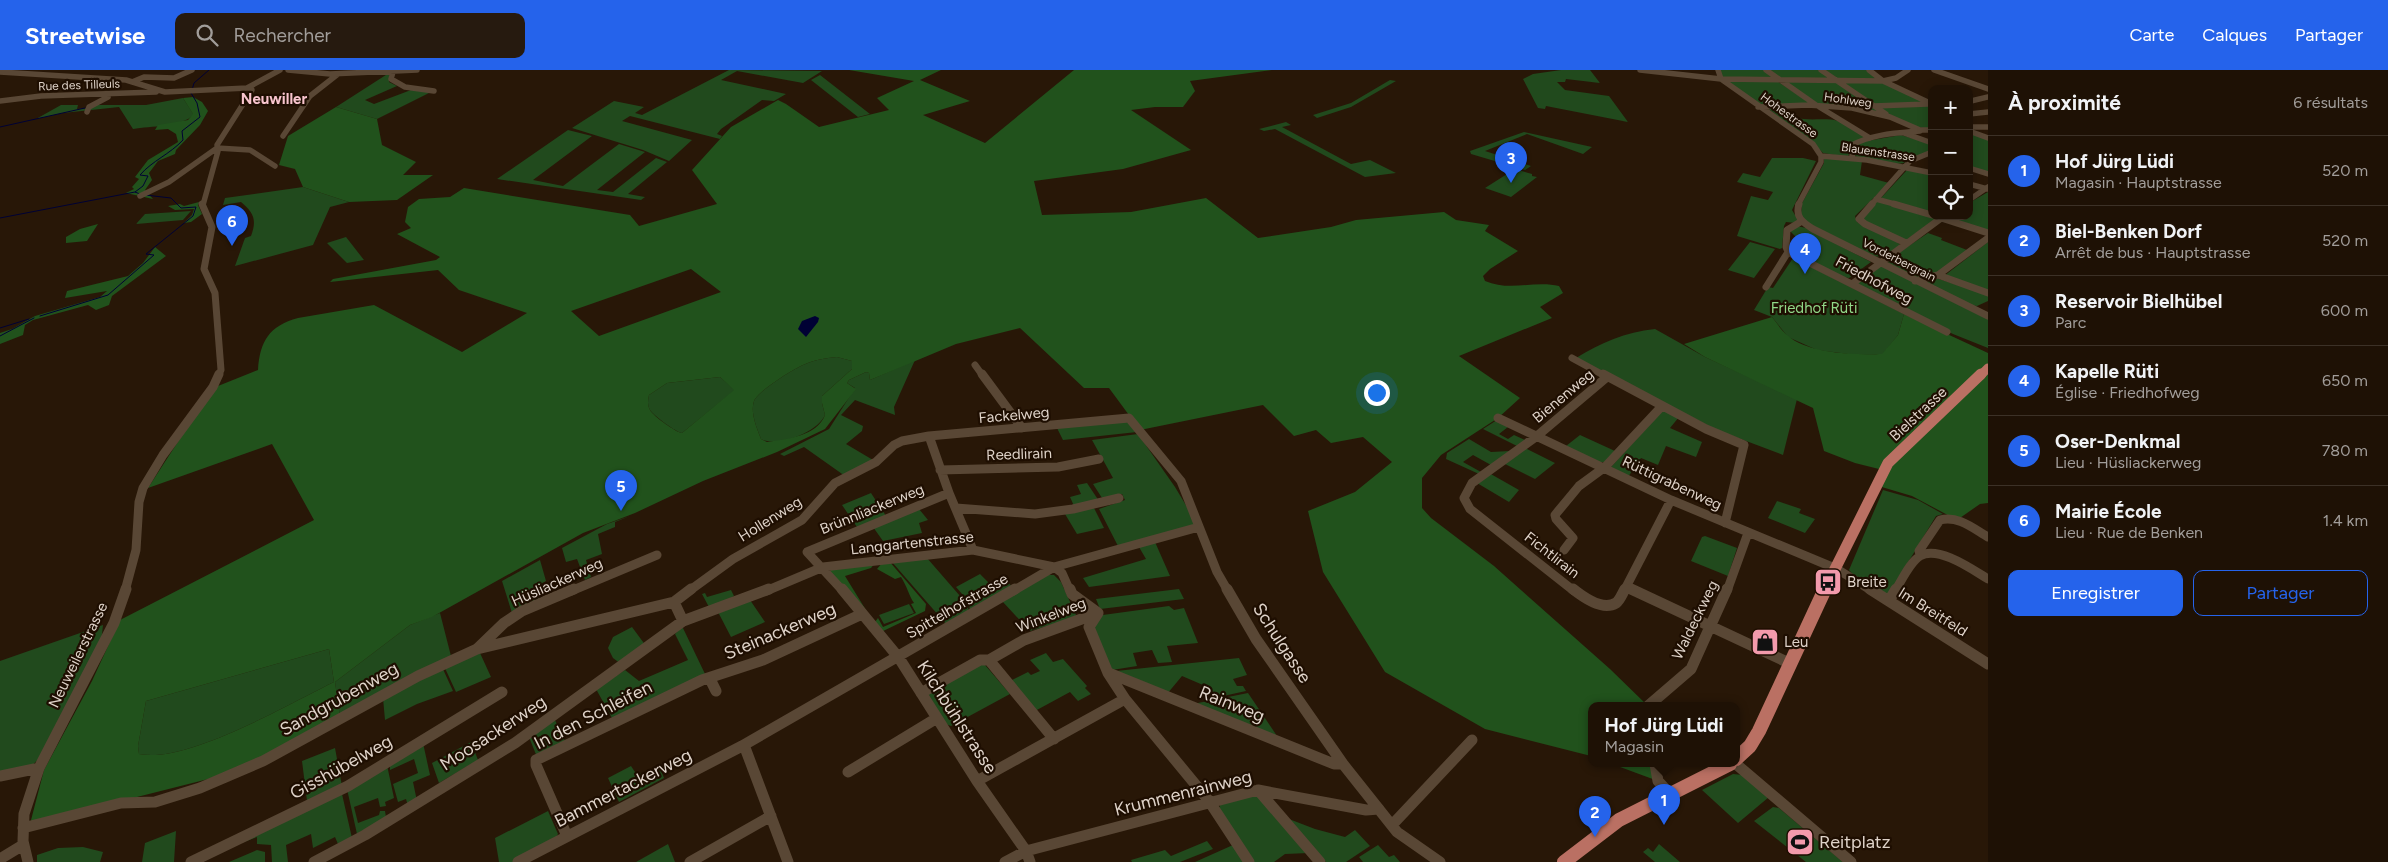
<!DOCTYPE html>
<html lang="fr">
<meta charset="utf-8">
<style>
body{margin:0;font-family:Figtree,sans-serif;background:#261a0f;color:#f1f3f6}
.controls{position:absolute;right:15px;top:15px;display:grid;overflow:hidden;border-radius:10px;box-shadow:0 2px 12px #0003}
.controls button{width:45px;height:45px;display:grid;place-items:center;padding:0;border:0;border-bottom:1px solid #3c3127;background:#1e1105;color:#f1f3f6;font:25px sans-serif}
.you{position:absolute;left:1376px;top:322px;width:18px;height:18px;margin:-12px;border:4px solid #fff;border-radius:50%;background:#1a73e8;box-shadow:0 0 0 8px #1a73e833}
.badge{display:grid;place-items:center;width:32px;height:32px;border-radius:50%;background:#2563eb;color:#fff;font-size:16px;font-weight:700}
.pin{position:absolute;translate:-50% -41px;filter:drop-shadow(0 1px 2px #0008)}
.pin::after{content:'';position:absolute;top:26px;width:18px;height:15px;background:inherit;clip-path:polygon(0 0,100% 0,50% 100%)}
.popup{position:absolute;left:1588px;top:632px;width:152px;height:65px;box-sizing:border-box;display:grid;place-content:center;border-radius:10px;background:#1e1105;filter:drop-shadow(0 1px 4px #0005);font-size:16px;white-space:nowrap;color:#a19d9a}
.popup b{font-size:19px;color:#f1f3f6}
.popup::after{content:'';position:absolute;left:50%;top:100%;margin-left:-10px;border:10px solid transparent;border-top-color:#1e1105}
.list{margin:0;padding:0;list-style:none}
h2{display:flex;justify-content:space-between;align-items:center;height:65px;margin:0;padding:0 20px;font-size:21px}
h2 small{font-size:16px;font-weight:400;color:#a19d9a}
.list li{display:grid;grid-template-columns:32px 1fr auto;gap:15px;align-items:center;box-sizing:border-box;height:70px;padding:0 20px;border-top:1px solid #3c3127}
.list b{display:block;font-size:19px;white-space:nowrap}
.list p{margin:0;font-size:16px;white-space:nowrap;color:#a19d9a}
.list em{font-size:16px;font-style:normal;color:#a19d9a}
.actions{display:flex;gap:10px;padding:15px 20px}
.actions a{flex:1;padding:11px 0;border:1px solid #2563eb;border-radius:10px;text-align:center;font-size:18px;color:#2563eb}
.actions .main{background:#2563eb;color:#fff}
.icon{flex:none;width:28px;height:28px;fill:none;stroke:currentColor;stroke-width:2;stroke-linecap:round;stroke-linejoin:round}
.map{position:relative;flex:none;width:1988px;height:792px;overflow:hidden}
header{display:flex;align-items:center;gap:30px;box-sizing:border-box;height:70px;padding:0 25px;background:#2563eb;color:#fff}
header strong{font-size:24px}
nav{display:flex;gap:28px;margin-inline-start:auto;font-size:18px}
.search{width:350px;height:45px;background:#261a0f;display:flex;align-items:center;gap:12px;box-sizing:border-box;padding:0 18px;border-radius:10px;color:#a19d9a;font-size:19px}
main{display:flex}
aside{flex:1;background:#1e1105}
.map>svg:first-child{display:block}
.green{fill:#214a1d}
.forest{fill:#21521c;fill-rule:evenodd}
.water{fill:#000134}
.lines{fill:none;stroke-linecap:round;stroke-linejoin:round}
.stream{stroke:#000134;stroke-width:1}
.minor-far3{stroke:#594735;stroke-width:5.5}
.minor-far2{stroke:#594735;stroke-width:7}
.minor-far1{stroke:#594735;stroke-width:9}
.minor{stroke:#594735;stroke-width:11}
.major-far2{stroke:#ba7063;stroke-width:9}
.major-far1{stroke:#ba7063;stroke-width:11}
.major{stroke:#ba7063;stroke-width:14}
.labels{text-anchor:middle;stroke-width:4.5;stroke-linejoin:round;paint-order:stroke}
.far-street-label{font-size:12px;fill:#dfd3c9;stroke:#1e0e01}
.far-quarter-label{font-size:15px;font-weight:bold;fill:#f8c4cd;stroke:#1e0e01}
.street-label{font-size:15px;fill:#dfd3c9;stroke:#1e0e01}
.park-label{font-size:15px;fill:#91d888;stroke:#1e0e01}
.poi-label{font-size:15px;fill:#dfd3c9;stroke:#1e0e01;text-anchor:start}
.near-street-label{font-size:18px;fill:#dfd3c9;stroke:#1e0e01}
.near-poi-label{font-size:18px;fill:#dfd3c9;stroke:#1e0e01;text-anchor:start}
</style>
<header>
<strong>Streetwise</strong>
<div class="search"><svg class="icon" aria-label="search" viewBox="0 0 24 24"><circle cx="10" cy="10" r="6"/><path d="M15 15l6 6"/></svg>Rechercher</div>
<nav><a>Carte</a><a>Calques</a><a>Partager</a></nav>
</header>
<main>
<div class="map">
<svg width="1988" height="792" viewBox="0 0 1988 792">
<rect width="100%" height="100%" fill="#281707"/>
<path class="green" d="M 729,0 L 822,1 L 803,13 L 737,1 L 721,10 L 786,24 L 774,31 L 762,30 L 721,59 L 717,64 L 722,66 L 720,69 L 630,46 L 622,51 L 692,70 L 669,91 L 643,80 L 572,58 L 614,31 L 644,37 L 635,43 L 642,45 Z
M 1561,0 L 1590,0 L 1600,13 L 1566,9 L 1565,12 L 1557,12 L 1565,20 L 1609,26 L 1628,52 L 1546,36 L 1545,39 L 1538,38 L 1523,9 L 1533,4 Z
M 1720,0 L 1765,0 L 1774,8 L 1722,7 Z
M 1768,0 L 1818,0 L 1830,8 L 1779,9 Z
M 1822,0 L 1866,0 L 1877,9 L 1838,9 Z
M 389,3 L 389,12 L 397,16 L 365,30 L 374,34 L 411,20 L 431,22 L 377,49 L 336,37 Z
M 820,5 L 870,44 L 858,47 L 811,10 Z
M 1390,10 L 1396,11 L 1351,37 L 1317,48 L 1313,45 L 1351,33 Z
M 1726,10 L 1777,11 L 1810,33 L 1766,36 L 1758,34 Z
M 1783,11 L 1835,11 L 1880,42 L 1814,33 Z
M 1839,11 L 1878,11 L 1927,33 L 1876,35 Z
M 183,28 L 194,45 C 180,57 151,56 133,59 L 119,37 L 63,43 L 36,49 L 61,35 L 78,35 L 77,39 L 91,38 L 96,35 L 146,35 Z
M 1932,35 L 1932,59 C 1911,58 1895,48 1878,37 Z
M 1766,37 C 1782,37 1782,42 1795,47 C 1808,52 1825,47 1838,51 C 1848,55 1857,62 1866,67 L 1847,75 L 1849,85 L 1847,87 L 1823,83 L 1812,72 Z
M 1286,52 L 1291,55 L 1282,57 L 1351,94 L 1370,90 L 1396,103 L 1365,107 L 1275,59 L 1264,61 L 1259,59 Z
M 568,60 L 592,66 L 533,110 L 563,116 L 619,74 L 645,82 L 597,120 L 613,122 L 656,88 L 667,92 L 628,124 L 645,127 L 641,130 L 497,109 Z
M 1524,62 L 1592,77 L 1583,84 L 1527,64 L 1485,81 L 1531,96 L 1525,100 L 1471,84 L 1470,81 Z
M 1969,62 L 1988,69 L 1988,103 L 1969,96 Z
M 1901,65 L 1932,74 L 1932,81 L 1908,89 L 1904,93 L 1897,94 L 1860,88 L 1853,85 L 1852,79 L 1861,72 Z
M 1824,87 L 1862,91 L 1860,105 L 1889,113 L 1855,146 L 1857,152 L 1897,171 L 1900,175 L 1883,187 L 1870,186 L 1806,153 L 1801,144 L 1802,133 L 1824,93 Z
M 1772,88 L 1803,88 L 1816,91 L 1792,140 L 1798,150 L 1796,153 L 1786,152 L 1784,156 L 1782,178 L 1780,179 L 1737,166 L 1751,126 L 1768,130 L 1773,122 L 1737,112 L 1743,103 L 1760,107 Z
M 1515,99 L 1532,104 L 1532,106 L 1537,107 L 1511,127 L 1485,118 Z
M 1907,100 L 1932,103 L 1932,145 L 1880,129 Z
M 303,117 L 349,132 L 330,137 L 313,175 L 235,196 L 245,168 L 251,166 C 257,150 254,143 241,132 L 223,135 L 225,128 Z
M 1988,122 L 1988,162 L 1947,149 L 1951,146 L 1969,146 L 1969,133 Z
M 1878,130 L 1933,146 L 1936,149 L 1906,170 L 1862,150 Z
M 191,141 L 183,150 L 136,154 L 145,144 Z
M 1797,156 L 1806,158 L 1871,192 L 1849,208 L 1842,207 L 1794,181 L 1792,178 L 1796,167 L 1790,161 Z
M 1928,163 L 1942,168 L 1941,170 L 1967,180 C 1953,192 1931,213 1911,206 C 1903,203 1896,198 1889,195 L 1888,190 Z
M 346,167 L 364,190 L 347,193 L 327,173 Z
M 1750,172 L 1775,179 L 1754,208 L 1728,200 Z
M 1988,172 L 1988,222 L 1944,206 Z
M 1793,188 L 1904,244 L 1898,265 L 1883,284 L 1856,285 L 1817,280 L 1788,267 L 1772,247 L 1754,240 L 1768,217 L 1773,218 Z
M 1881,196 L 1988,249 L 1988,278 L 1953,264 L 1855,215 Z
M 1936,208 L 1988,225 L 1988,231 L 1977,236 L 1969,235 L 1925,212 Z
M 1655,259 L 1705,287 L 1797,329 L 1783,385 L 1717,360 L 1576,288 C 1601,273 1625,262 1655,259 Z
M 837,287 L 852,291 L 852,299 L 822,326 L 822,333 L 825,345 C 818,362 777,378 761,369 C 757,358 750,343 754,331 C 758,321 792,300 803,295 C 814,290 825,288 837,287 Z
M 915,290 L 894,337 L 895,345 L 855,330 L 841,345 L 863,356 L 862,361 L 846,374 L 873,390 L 845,406 L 804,377 L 784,386 L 780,384 L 829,359 L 855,318 L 847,313 L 849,310 L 866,302 L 869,303 L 870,310 Z
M 720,307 L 735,320 L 682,363 C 677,363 653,345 650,340 C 647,334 648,331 649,325 L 667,313 Z
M 1663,340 L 1679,347 L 1670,358 L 1702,372 L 1696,387 L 1666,376 L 1658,395 L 1641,388 L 1628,407 L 1611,397 Z
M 1497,350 L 1508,357 L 1499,364 L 1508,369 L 1514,365 L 1525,370 L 1517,376 L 1483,359 Z
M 1126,351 L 1137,362 L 1063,370 L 1057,358 Z
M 1138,364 L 1175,417 L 1199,457 L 1118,476 L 1099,439 L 1125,430 L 1122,424 L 1102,428 L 1093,414 L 1113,408 L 1092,370 Z
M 1580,365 L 1615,381 L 1605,392 L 1599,392 L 1566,376 Z
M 1469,369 L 1491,382 L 1510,381 L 1491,395 L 1473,385 L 1463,392 L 1481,402 L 1479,404 L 1446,389 L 1447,383 Z
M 1523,377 L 1555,393 L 1535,409 L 1501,392 Z
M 1489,403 L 1519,420 L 1509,432 L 1477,413 Z
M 1087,413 L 1099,431 L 1074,436 L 1070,427 L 1081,424 L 1077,415 Z
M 1883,420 L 1918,430 L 1943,444 L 1936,446 L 1889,524 C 1875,523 1858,511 1849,500 Z
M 871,423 L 886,446 L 857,457 L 842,435 Z
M 1777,431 L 1801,439 L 1799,443 L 1815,449 L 1805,463 L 1768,448 Z
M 1094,438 L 1104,458 L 1077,464 L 1065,444 Z
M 919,439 L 928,450 L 919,453 L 922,463 L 883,471 L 873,457 Z
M 630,446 L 615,452 L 615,457 L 598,464 L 602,484 L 586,490 L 591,507 L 585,510 L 577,489 L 566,492 L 562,478 L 607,454 Z
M 1705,466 L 1737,478 L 1728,506 L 1691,491 L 1702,467 Z
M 1155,472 L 1170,506 L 1089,517 L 1083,508 L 1146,489 L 1139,477 Z
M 927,488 L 967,534 L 969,542 L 946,554 L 892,492 Z
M 540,490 L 546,511 L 535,517 L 540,530 L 512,543 L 502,511 Z
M 980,504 L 993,517 L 1006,510 L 1013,518 L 970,542 L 969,532 L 956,517 Z
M 1046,505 L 1054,505 L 1061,512 L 1076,545 L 1074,548 L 1030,561 L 1002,531 Z
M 1179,519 L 1184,529 L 1100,539 L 1096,529 Z
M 731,520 L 734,526 L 710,539 L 702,524 L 705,523 L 707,527 Z
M 750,530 L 765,552 L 731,567 L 718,542 Z
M 909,534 L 914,543 L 884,554 L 879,545 Z
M 1169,536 L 1174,540 L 1184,538 L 1198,573 L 1167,576 L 1172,592 L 1158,593 L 1152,580 L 1133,583 L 1137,596 L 1112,600 L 1088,547 Z
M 440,543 L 452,590 L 340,647 L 335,612 L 410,555 Z
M 103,555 L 101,573 L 42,685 L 30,698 L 0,704 L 0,591 Z
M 682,556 L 706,606 L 537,687 L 529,667 L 554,648 L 565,671 L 612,648 L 596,619 L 625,600 L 639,611 L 688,590 L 675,564 Z
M 632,557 L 646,576 L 621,594 L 613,588 L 608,578 L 613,567 Z
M 329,579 L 334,612 C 289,634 186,694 139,684 L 138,676 L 146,631 Z
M 480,583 L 491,607 L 456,622 L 444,596 Z
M 1046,583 L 1053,592 L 1063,589 L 1087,616 L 1085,618 L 1091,624 L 1078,631 L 1070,622 L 1035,641 L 1010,611 L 1028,602 L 1031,605 L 1040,601 L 1030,590 Z
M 1239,588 L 1247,605 L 1233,609 L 1237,616 L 1243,616 L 1246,621 L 1205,630 L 1210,618 L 1182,606 L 1167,624 L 1116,601 Z
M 981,593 L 985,595 L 1010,624 L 951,656 L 946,654 L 927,622 Z
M 442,597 L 453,621 L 417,634 L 385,650 L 383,628 Z
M 1248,623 L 1277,666 L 1193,634 Z
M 471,672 L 478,690 L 439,713 L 432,693 Z
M 423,673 L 430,705 L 413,712 L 417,731 L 408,736 L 406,729 L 398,732 L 393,714 L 418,703 L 414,689 L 390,700 L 390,694 Z
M 335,678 L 342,716 L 307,731 L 302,691 Z
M 387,695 L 394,728 L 385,732 L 386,736 L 380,737 L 378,728 L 354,737 L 358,753 L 379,745 L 380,741 L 385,741 L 386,747 L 357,764 L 347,719 Z
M 631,696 L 637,705 L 659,696 L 664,708 L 619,732 L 608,708 Z
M 1733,704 L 1743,705 L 1769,727 L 1738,753 L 1702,720 Z
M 342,724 L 352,768 L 338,774 L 335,767 L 313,778 L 311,764 L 286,775 L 288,792 L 272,792 L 271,775 L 257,774 L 257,767 L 228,778 Z
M 1258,724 L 1309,783 L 1285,784 L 1274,792 L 1254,792 L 1219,739 L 1221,732 Z
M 1773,737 L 1779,738 L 1843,792 L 1806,792 L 1754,751 Z
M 548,741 L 558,764 L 553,772 L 515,792 L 499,792 L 495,768 Z
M 1289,749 L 1315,759 L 1345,767 L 1355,760 L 1370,776 L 1346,792 L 1326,792 Z
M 176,761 L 174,792 L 142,792 L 145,773 Z
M 1207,771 L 1213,779 L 1180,792 L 1132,792 L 1131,790 L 1165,780 L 1171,786 Z
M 668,774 L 675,792 L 636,792 Z
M 1659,774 L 1680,792 L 1655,792 L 1643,782 L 1648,778 L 1653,782 Z
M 1233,775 L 1244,792 L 1195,792 Z
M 1378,775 L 1389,787 L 1394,785 L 1400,792 L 1363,792 L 1359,787 Z
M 83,777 L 103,782 L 100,792 L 37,792 L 37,785 L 58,778 Z
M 257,780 L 265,782 L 265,792 L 229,792 Z"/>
<path class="forest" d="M 849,0 L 941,0 L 920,10 L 970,31 L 923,45 L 985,73 L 1074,0 L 1272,0 L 1190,11 L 1195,21 L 1183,37 L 1155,37 L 1131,40 L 1191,80 L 1123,99 L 1034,111 L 1042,145 L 1131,142 L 1206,128 L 1258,168 L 1331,157 L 1356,150 L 1444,142 L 1456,150 L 1489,155 L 1485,161 L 1518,181 L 1490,199 L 1483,206 L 1485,211 C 1510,222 1535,210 1559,216 L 1563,223 L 1540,237 L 1552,248 L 1459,286 L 1520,328 L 1498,348 L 1441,385 L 1422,408 L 1422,438 L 1431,448 L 1494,496 L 1610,599 L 1648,636 L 1592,636 L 1591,686 L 1485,659 L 1385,602 L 1323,502 L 1308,441 L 1355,422 L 1392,392 L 1363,367 L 1331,373 L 1316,360 L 1294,366 L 1263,335 L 1140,360 L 1109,318 L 1084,318 L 1020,258 L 956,274 L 870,310 L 869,303 L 866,302 L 849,310 L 847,313 L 856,319 L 825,359 L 777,382 L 703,411 L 635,443 L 583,463 L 432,547 L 410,555 L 335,612 L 340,647 L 236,702 L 30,754 L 44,700 L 92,611 L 120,550 L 314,450 L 272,374 L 148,418 L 183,364 L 218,316 L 258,300 C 260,271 269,256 298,248 L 374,235 L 462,282 L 527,243 L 459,220 L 438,200 L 330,212 L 333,209 L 436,190 L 440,187 L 397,164 L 411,158 L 405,152 L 408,137 L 419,129 L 450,127 L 464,118 L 630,145 L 639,156 L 717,134 L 692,100 L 731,57 L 778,30 L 786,34 L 819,57 L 889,40 L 877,28 L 914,11 ZM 691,199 L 721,222 L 599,266 L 571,241 ZM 837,287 L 852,291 L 852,299 L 822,326 L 822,333 L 825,345 C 817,366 787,369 767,372 L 761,369 C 757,358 750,343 754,331 C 758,321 792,300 803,295 C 814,290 825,288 837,287 ZM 720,307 L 734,320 L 682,363 C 677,363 653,346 650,340 C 647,334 648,331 649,325 L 667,313 ZM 329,579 L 334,612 C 289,634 186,694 139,684 L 138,676 L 146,631 Z
M 193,27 L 202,32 L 208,41 L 200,55 L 176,80 L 175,84 L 158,91 L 149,103 L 152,110 L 145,120 L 153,129 L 126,123 L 134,119 L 132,117 L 139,109 L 135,107 L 148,90 L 178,72 L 176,64 L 168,59 L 155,60 L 158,55 L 188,50 L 193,44 L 183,28 Z
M 336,37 L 377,49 L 382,75 L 416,92 L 403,105 L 433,105 L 397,130 L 349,132 L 303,117 L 295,99 L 279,95 L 288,66 Z
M 199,132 L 198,135 L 202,144 L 191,152 L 184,153 L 192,145 L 194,139 L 175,140 L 168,136 L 180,134 L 184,136 Z
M 98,154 L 87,171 L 66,173 L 66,167 L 80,159 Z
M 155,177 L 166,186 L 112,226 L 109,235 L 96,240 L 88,235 L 33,250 L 25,255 L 23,265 L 0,274 L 0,263 L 12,259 L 35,246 L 100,227 L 107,221 L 65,228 L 67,221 L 128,206 L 143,193 Z
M 1904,244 L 1988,283 L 1988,433 L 1980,434 L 1957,450 L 1912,426 L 1875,415 L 1883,400 L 1855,393 L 1824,381 L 1813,338 L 1705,287 L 1684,274 L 1772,247 C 1777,253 1781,260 1787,265 C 1807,284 1857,285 1882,284 L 1898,265 Z
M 889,491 L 926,534 L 925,541 L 881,562 L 830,502 L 831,499 L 875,493 L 871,498 L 845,506 L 869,545 L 875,552 L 878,548 L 883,557 L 916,543 L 911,534 L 914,533 C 909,526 907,516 901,507 L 895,509 L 877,499 L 883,492 Z
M 1612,694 L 1655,694 L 1658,711 Z"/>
<path class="water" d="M 815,246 L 819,248 L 818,252 L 806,267 L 798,259 L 802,251 Z"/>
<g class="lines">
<path class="stream" d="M 192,20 L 194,13 L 209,0
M 0,57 L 85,38
M 140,124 L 135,122 L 143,116 L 148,106 L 140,105 C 152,91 170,84 183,70 L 182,61 L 200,47 L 197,33 L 191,23
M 0,148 L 135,122
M 40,246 L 108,225 L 154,185 L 146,184 L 193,146 L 196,137 L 181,138 L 171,128 L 145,125
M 0,258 L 29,249
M 0,266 L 34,248"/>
<path class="minor-far3" d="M 288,0 L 330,4 L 417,0
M 1640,0 L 1721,9 L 1883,11 L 1896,8 L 1908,0
M 1718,0 L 1721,9 L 1813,74 L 1821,86 L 1821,92 L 1798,135
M 1766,0 L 1816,35 L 1870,68
M 1821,0 L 1886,44
M 1869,0 L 1883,11 L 1932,34
M 1934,0 L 1988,19
M 0,2 L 126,10 L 165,22 L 247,18 L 280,0
M 393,2 L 391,9 L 405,17 L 434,21
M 132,12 L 144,7 L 174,8 L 192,0
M 0,31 L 41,26 L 156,22
M 1971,31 L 1988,27
M 1874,36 L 1928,34
M 1758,37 L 1808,35 L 1852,38 L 1890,47 L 1920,60 L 1932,60
M 87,42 L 89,37 L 108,27
M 1969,44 L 1988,42
M 1969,57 L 1988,57
M 1969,61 L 1988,68
M 1904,63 L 1932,73
M 283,66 L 310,26 L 338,4
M 217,78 L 250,80 L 275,96
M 1821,86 L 1867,90 L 1932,103
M 1853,89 L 1850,76 C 1871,64 1897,63 1920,61
M 1969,98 L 1988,104
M 1969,114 L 1988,119
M 140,126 L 169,112 L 217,78
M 1876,129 L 1898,135
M 1969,130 L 1988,117
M 203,135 L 218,81 L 217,75 L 252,20 L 251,17
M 1871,135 L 1910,91 L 1932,82"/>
<path class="minor-far2" d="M 202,134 L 212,157 L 204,199 L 215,223 L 221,300 L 218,306
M 1799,134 C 1795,147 1802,152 1813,159 L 1988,246
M 1872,134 L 1859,149 L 1865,154 L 1906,173
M 1894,134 L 1932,145
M 1938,147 L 1988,163
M 1788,182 L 1947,262
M 1938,205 L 1988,223
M 1915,211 L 1938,205 L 1988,168
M 1852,214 L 1944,146
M 1766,217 L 1788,182 L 1786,177 L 1787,160 L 1802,151
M 1572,288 L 1605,306
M 975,295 L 983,306"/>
<path class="minor-far1" d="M 982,304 L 1022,358
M 1603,304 L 1706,359 L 1744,375 L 1725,453
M 1498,348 L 1671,430 L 1837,499 L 1872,521
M 929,366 L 949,423 L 973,480
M 940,400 L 1058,397 L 1099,389
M 956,438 L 1035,444 L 1073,439 L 1119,428
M 1564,480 L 1573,468 L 1556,449 L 1555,445 L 1579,416 L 1605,397 L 1662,336
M 1920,485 L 1919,481 L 1940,450 C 1958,445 1974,459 1988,467
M 1626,517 L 1634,521
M 125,521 L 136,480 L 139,432 L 143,418 L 163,385 L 213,317 L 219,304
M 571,521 L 657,485
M 689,521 L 733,489 L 802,450 L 835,413 L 876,392 L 894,375 L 902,371 L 929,366 L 1129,348 L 1181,411 L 1217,502 L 1228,521
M 766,521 L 823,497 L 973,480 L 1054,497 L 1062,503 L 1070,521
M 843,521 L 807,482 L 949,423
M 1013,521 L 1054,497 L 1199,457
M 1574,521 L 1470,439 L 1464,428 L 1472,413 L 1537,366 L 1607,307
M 1624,521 L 1671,430
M 1727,521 L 1748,463
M 1895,521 C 1902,510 1910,492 1920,486 C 1938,475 1973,500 1988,509"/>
<path class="minor" d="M 842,519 L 899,588 L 977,711 L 1026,781 L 1030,792
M 1070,519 L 1072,524 L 1098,543 L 1089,557 L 1108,603 L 1125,629 L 1209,731 L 1249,792
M 1227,519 L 1256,569 L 1343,694 L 1397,762 L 1440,792
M 1573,519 C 1583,527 1603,541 1616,533 C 1620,530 1622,524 1625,519
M 1631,519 L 1789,593
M 1870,519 L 1988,594
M 1889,531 L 1896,519
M 674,532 L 683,551
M 477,579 L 504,553 L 522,541 L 574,519
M 1109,603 L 1334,694 L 1343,694
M 710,609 L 716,621
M 921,623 L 980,590 L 989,590
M 1648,636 L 1691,599 L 1727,519
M 1054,669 L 989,590 L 1024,570 L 1098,543
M 744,675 L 788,792
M 1655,694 L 1658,711 L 1670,724
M 1736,694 L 1851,792
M 848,702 L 937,648
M 0,706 L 39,698
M 977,711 L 1125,629
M 1258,720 L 1320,792
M 1392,755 L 1472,670
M 23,758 L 121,733 L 155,732 L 200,718 L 263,691 L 418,606 L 477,579 L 674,532 L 691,519
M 567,766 L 536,695 L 536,690 L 702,610 L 763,590 L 862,544
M 0,789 L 23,775
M 28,792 L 23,771 L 24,744 L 39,698 L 114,553 L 126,519
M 191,792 L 348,716 L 502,622
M 314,792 L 365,765 L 515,673 L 683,551 L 769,519
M 518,792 L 742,676 L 1015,519
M 690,792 L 771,746
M 1005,792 L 1026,781 L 1258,720 L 1366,740 L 1379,739"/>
<path class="major-far2" d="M 1980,306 L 1988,298"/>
<path class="major-far1" d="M 1824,521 L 1888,393 L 1981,304"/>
<path class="major" d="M 1736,689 L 1750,676 L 1759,661 L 1825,519
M 1564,792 L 1619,750 L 1730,694"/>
</g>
<defs>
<g id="bus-square" transform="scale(1.4375)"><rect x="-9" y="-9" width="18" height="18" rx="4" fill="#f39aac" stroke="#1e0e01"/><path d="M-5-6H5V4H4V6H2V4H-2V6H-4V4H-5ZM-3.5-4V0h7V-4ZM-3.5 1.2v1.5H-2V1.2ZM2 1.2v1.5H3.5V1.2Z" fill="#111"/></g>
<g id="shop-square" transform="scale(1.4375)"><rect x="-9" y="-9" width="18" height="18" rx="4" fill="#f39aac" stroke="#1e0e01"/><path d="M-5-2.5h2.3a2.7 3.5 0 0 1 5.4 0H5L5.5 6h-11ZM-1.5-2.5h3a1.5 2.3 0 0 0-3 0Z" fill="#111"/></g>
<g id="stadium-square" transform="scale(1.4375)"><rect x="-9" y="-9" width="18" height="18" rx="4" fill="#f39aac" stroke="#1e0e01"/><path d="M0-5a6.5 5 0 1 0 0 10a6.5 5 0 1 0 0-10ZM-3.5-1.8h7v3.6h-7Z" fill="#111"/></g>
</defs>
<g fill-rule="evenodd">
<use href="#bus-square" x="1828" y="512"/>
<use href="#shop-square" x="1765" y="572"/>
<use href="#stadium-square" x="1800" y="772"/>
</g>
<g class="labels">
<g class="far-street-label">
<text transform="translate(79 15) rotate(-2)" y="4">Rue des Tilleuls</text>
<text transform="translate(1848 30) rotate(8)" y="4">Hohlweg</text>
<text transform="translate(1789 45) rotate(36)" y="4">Hohestrasse</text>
<text transform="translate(1878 82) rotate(8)" y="4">Blauenstrasse</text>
<text transform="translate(1899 190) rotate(27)" y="4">Vorderbergrain</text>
</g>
<g class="far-quarter-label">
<text x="274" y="34">Neuwiller</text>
</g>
<g class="street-label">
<text transform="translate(1874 210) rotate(28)" y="5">Friedhofweg</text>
<text transform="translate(1563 326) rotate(-40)" y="5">Bienenweg</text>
<text transform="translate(1918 344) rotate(-43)" y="5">Bielstrasse</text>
<text transform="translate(1014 345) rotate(-5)" y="5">Fackelweg</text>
<text transform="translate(1019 384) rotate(-2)" y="5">Reedlirain</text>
<text transform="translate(1672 413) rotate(25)" y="5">Rüttigrabenweg</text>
<text transform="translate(872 439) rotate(-22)" y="5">Brünnliackerweg</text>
<text transform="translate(770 449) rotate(-32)" y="5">Hollenweg</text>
<text transform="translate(912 473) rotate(-6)" y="5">Langgartenstrasse</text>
<text transform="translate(1552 485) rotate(38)" y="5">Fichtlirain</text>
<text transform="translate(557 512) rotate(-24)" y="5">Hüsliackerweg</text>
<text transform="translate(957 536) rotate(-30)" y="5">Spittelhofstrasse</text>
<text transform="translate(1933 542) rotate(32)" y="5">Im Breitfeld</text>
<text transform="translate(1051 545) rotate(-21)" y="5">Winkelweg</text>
<text transform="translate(1695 550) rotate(-64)" y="5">Waldeckweg</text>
<text transform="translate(78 585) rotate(-64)" y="5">Neuweilerstrasse</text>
</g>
<g class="park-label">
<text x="1814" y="243">Friedhof Rüti</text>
</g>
<g class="poi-label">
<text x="1847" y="517">Breite</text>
<text x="1784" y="577">Leu</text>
</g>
<g class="near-street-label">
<text transform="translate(780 561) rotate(-23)" y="6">Steinackerweg</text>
<text transform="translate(1282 573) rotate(57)" y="6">Schulgasse</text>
<text transform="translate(339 629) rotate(-29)" y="6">Sandgrubenweg</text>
<text transform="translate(1232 634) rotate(22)" y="6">Rainweg</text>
<text transform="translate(593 645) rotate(-27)" y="6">In den Schleifen</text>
<text transform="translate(957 647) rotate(57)" y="6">Kilchbühlstrasse</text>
<text transform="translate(493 663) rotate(-33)" y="6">Moosackerweg</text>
<text transform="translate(341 697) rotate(-29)" y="6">Gisshübelweg</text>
<text transform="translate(623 718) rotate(-27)" y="6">Bammertackerweg</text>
<text transform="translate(1183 723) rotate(-14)" y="6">Krummenrainweg</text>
</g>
<g class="near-poi-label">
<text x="1819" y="778">Reitplatz</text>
</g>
</g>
</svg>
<div class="controls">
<button>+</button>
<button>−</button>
<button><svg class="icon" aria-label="locate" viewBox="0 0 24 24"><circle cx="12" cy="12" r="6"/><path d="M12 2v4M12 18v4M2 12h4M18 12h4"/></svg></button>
</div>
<div class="you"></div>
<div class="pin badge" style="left:1664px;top:755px">1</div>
<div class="popup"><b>Hof Jürg Lüdi</b>Magasin</div>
<div class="pin badge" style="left:1595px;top:767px">2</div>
<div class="pin badge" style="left:1511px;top:113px">3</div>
<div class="pin badge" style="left:1805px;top:204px">4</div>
<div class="pin badge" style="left:621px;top:441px">5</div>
<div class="pin badge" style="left:232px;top:176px">6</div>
</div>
<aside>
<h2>À proximité<small>6 résultats</small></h2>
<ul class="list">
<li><span class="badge">1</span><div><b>Hof Jürg Lüdi</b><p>Magasin · Hauptstrasse</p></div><em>520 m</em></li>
<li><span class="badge">2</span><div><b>Biel-Benken Dorf</b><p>Arrêt de bus · Hauptstrasse</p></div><em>520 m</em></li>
<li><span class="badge">3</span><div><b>Reservoir Bielhübel</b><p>Parc</p></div><em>600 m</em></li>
<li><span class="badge">4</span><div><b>Kapelle Rüti</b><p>Église · Friedhofweg</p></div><em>650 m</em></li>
<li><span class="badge">5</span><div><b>Oser-Denkmal</b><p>Lieu · Hüsliackerweg</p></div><em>780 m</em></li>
<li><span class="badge">6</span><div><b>Mairie École</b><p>Lieu · Rue de Benken</p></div><em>1.4 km</em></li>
</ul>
<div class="actions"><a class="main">Enregistrer</a><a>Partager</a></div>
</aside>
</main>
